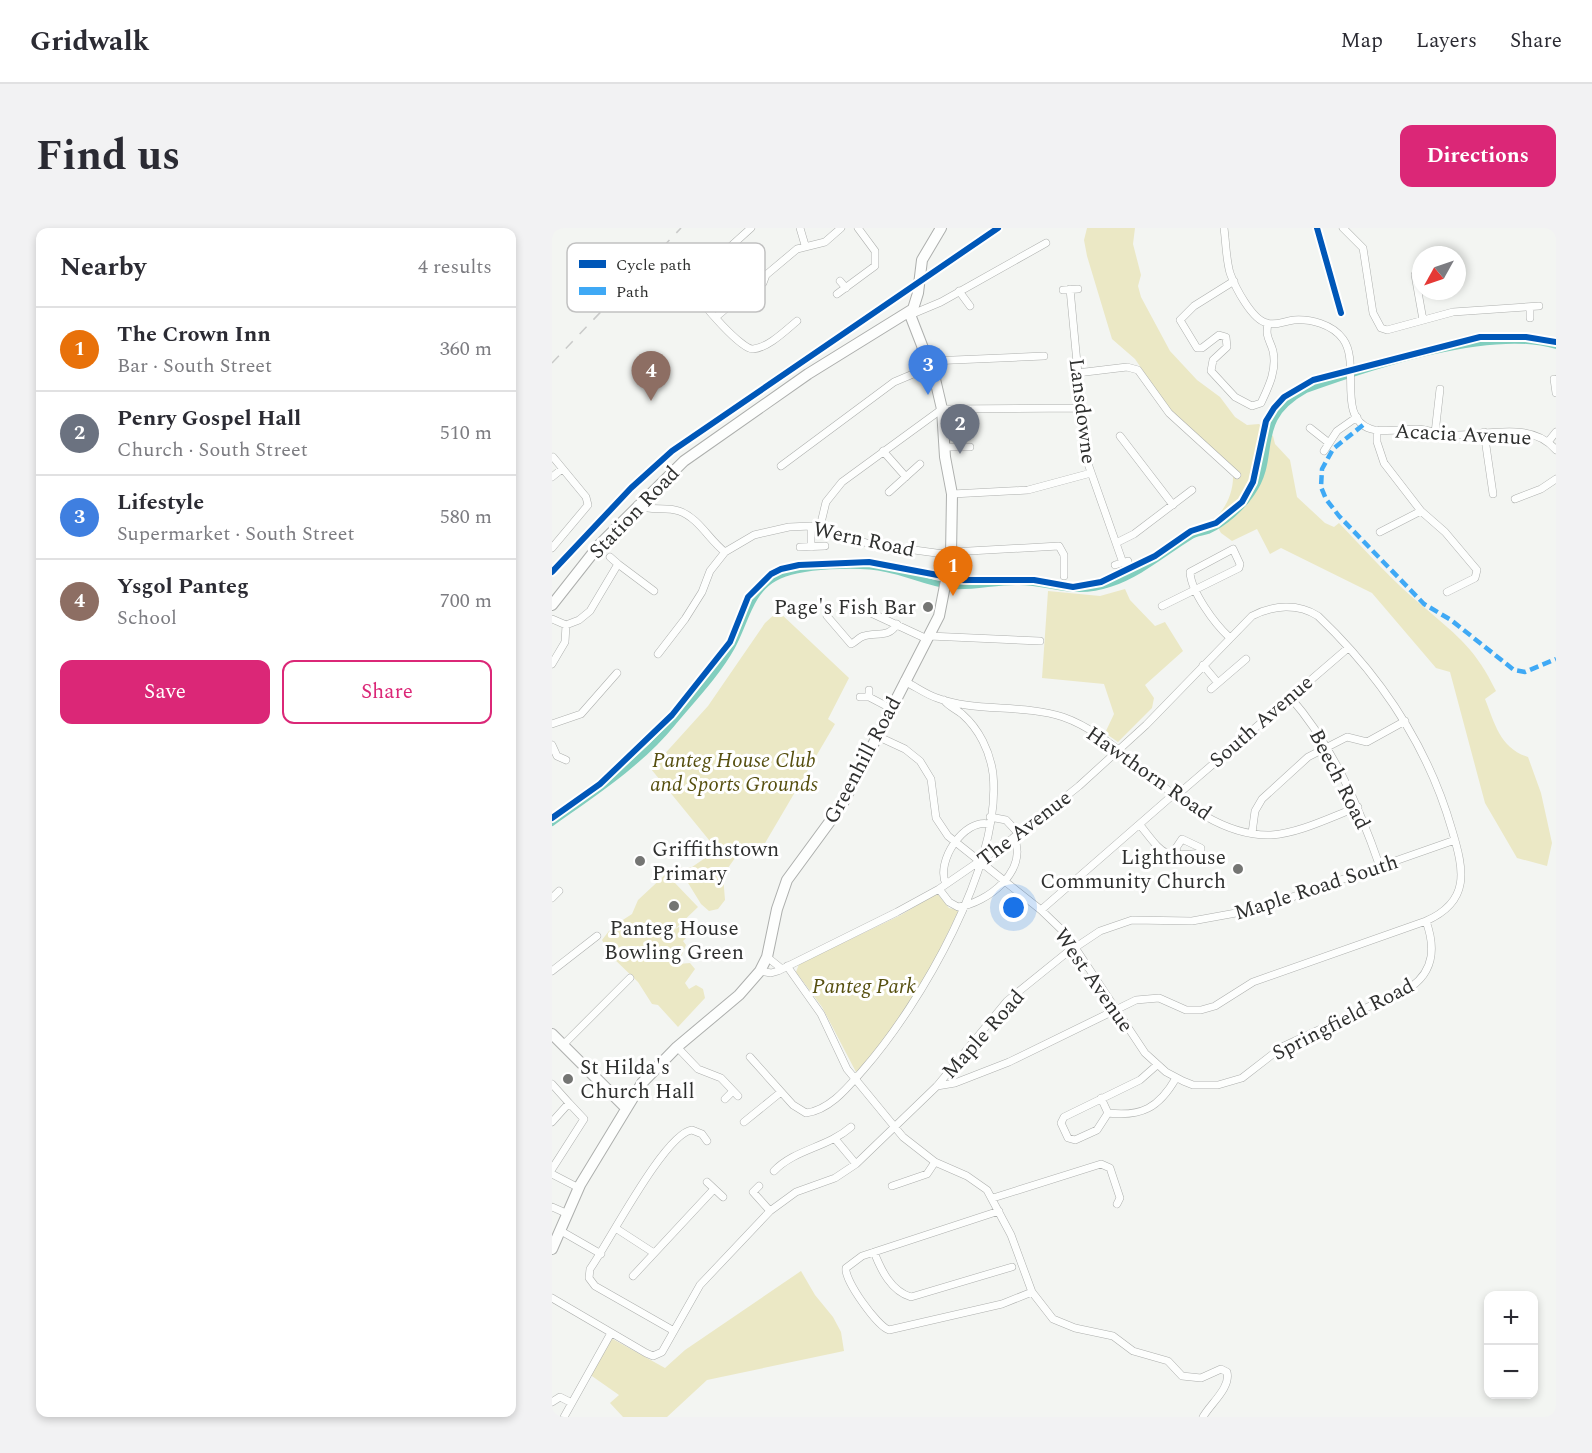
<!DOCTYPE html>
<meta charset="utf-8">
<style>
body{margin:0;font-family:Spectral,serif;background:#f2f2f3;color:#2b2b33}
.controls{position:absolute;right:18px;bottom:18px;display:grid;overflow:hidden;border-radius:12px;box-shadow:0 3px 9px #0003}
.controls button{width:54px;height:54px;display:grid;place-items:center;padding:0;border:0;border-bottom:2px solid #e1e1e2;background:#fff;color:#2b2b33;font:30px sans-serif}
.compass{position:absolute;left:860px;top:18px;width:54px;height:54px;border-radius:50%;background:#fff;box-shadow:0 3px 9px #0003;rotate:230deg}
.you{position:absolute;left:462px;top:680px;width:21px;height:21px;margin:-15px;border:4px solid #fff;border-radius:50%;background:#1a73e8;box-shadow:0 0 0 9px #1a73e833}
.badge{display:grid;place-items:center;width:39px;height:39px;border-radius:50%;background:#db2777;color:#fff;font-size:20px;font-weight:700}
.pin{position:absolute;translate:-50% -50px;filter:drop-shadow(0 2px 3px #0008)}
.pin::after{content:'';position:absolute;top:32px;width:21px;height:18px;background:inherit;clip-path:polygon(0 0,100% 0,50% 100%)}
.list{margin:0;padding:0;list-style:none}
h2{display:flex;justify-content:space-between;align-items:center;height:78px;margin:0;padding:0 24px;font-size:26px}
h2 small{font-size:20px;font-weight:400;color:#7c7c81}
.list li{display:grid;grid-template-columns:39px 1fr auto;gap:18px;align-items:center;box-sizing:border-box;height:84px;padding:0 24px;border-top:2px solid #e1e1e2}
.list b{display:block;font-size:22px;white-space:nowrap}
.list p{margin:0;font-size:20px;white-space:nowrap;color:#7c7c81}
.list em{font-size:20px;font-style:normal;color:#7c7c81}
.actions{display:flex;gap:12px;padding:18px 24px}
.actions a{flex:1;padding:14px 0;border:2px solid #db2777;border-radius:12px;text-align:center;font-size:21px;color:#db2777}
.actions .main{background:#db2777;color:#fff}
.map{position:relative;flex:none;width:1004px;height:1189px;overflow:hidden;border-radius:12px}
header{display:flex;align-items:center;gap:36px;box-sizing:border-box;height:84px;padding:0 30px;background:#fff;border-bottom:2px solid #e1e1e2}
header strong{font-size:28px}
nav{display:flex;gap:33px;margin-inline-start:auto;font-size:21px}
.intro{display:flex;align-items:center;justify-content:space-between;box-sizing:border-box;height:144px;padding:0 36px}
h1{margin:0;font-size:42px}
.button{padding:15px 27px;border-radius:12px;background:#db2777;color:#fff;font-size:21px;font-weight:700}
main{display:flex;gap:36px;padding:0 36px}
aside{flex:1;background:#fff;border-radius:12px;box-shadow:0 3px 9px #0003}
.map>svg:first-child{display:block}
.green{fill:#ebe8c5}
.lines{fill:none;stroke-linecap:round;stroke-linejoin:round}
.canal{stroke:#81cebe;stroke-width:6}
.street-casing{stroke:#adafad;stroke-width:8}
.secondary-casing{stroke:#adafad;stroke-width:12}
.street{stroke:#fdfefd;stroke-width:7}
.secondary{stroke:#fdfefd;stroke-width:10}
.rail{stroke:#c9cac9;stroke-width:1.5;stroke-dasharray:10 10;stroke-linecap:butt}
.quiet{stroke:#3fa9f5;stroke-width:4.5;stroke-dasharray:9 4.5;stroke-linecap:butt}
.cycleway-casing{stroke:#fff;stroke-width:10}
.cycleway{stroke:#0057b8;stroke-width:6}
.poi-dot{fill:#747573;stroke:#fff;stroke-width:2}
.labels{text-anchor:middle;stroke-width:6;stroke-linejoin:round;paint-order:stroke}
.street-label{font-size:21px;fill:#2f302f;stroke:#fff}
.poi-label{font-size:21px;fill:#2f302f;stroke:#fff;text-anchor:end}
.park-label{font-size:21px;font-style:italic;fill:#564f0f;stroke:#fff}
.key{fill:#fff;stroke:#c1c1c1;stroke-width:1.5}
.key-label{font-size:16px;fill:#2f302f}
</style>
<header>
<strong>Gridwalk</strong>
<nav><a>Map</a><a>Layers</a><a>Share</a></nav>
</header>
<div class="intro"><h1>Find us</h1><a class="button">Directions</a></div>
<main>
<aside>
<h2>Nearby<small>4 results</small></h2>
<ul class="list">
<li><span class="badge" style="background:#e8710a">1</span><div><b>The Crown Inn</b><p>Bar · South Street</p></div><em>360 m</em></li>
<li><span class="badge" style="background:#6b7280">2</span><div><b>Penry Gospel Hall</b><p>Church · South Street</p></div><em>510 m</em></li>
<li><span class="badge" style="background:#3f7fe0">3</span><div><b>Lifestyle</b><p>Supermarket · South Street</p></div><em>580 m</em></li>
<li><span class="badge" style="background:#8d6e63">4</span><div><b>Ysgol Panteg</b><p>School</p></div><em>700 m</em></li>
</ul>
<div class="actions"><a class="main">Save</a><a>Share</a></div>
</aside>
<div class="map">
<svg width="1004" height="1189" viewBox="0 0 1004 1189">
<rect width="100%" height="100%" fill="#f3f5f2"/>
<path class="green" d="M 535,0 L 583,0 L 581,16 L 589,47 L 586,58 L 589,69 L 618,123 L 645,152 L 668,169 L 683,189 L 695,197 L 707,196 L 721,208 L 723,216 L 738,232 L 745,269 L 773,295 L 782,299 L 787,295 C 815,324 842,355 873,380 C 907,409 924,422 944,463 L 933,471 C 943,496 948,520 976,529 L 989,565 L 1000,615 L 995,638 L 965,630 L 933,575 L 898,444 L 884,440 L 820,365 L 729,320 L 718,326 L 705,301 L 680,313 L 669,305 L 661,291 C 676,281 684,257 680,240 L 619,184 L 583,131 L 560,111 L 535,28 L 532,12 Z
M 573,361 L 578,372 L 603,398 L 613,394 L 631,423 L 593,457 L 602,470 L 600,480 L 566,514 L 553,505 L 562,486 L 552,456 L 490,450 L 496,363 L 548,368 Z
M 226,383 L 297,450 L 276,491 L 283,496 L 209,622 L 198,619 L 189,629 L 183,630 L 171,647 L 173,672 L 166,681 L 157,683 L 149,676 L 133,650 L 127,649 L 122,654 L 146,679 L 122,702 L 133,695 L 149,704 L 146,706 L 138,706 L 131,713 L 134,717 L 126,736 L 138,735 L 143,741 L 133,755 L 137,761 L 144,757 L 151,761 L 153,770 L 126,799 L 106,777 L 100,776 L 86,754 L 58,727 L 50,712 L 60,699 L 80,686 L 86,672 L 115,645 L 126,640 L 140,639 L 162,624 L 157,612 L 99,541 L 156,478 L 213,395 Z
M 385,665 L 397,680 L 407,682 C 384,729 346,812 304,844 L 270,779 L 244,744 L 247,736 L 349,687 Z
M 249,1043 L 263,1067 L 281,1089 L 289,1104 L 292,1123 L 155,1152 L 115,1189 L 71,1189 L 58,1175 L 67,1167 L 37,1146 L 59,1110 L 113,1140 L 133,1122 Z"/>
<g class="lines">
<path class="canal" d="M 0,595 C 42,565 87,536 120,496 C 140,472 165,446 180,419 C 193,396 198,363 223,350 C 247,337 308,335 334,341 C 356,345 377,356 399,358 C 422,360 445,353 467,354 C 502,355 522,368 558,356 C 588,346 612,325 638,309 C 643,305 650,305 656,303 C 673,295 690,280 700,265 C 727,227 698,193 754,162 C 818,139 939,98 1004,118"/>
<g class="street-casing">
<path id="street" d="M 199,0 L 147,47 C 143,53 142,59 145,65 C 149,76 190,122 201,121 C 216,120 234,102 245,93
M 248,0 L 253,17
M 672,0 C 674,15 674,31 678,45 C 683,59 700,92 715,95 C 724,98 732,93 742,92 C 759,91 780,96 791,111 C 809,135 784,190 819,201 C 833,205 851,201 865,201 C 875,201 885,206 896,207 C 931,209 978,191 1004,222
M 765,0 L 789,85
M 791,0 L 811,20 L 821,85 L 829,100 L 835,102 L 901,84 L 987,78
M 863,47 L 871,92
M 288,53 L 294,60
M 682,53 L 642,78 L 628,92 L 645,120 L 650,120 L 667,107 L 674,109 L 675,119 L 661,132 L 659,143 L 683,169 L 700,178 L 709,175 C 717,158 725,142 721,123 C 718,112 713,109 716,96
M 518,61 L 534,230 L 571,335
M 511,62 L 526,61
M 407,63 L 418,78
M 191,66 L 196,56 L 206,47 L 214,47
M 285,66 L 323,38 L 323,23 L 306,0
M 358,87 L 389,74 L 494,15
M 164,89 L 191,66 L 211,55 L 214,47 L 245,21 L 273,14 L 289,0
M 978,90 L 978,79
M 378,133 L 492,128
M 525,145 L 575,139 L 586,142 L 617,185 L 685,247
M 1002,151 L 1004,165
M 758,200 L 777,215
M 825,202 L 825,214 L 832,235 L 869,283 L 893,304 L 925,342 L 923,350 L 895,364
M 932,204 L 941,266
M 883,205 L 888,161
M 568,208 L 621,277
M 996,214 L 1004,204
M 393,219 L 418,219
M 331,223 L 354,249
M 772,223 L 785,203 L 805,189
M 229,238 L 342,154 L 380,138
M 0,249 L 10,241
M 337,264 L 368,236
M 400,266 L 476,262 L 539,245
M 963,271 L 989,261 L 1004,251
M 85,277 C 99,284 113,278 127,283 C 147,290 157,312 173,324
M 259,298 L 259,319
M 268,299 L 274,274 L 290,254 L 390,181 L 529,180
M 828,304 L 869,283
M 564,315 L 582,306 L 640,262
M 248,319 L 273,318
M 0,320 L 36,277 L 34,269 L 1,229
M 399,324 L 507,318 L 512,327 L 512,348
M 58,329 L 66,336
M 563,337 L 576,333
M 610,378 L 687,340 L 688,336 L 681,321 L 638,344 C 639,364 663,396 677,409
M 317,384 L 375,411
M 275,388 L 299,416 C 304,414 307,409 312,408 C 325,404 337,410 345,396
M 0,391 L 14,397 L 27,392 L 38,383 L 66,336 L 102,363
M 377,408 L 488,413
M 106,426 L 133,391 L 150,364 L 158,343 L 173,324 L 202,307 L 237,299 L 259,298 L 318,316 L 399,327
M 0,436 L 13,414 L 14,397
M 651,437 L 666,455 L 694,431
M 352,453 C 363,458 373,466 385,470 C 422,484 471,476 511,489 C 537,498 559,516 580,533 C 619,564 665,609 719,607 C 748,605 779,589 806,579
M 659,461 L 666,455
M 308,469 L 317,469 L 317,462
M 317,469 L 338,480
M 738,469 C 780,517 807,578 828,639
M 0,496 L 29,486 L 65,445
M 325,508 L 353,521 L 368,533 L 379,551 L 384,590 L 396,608 L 489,682 L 514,706 L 593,825 L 614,844 L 631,853 L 641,857 L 666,857 L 690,850 L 730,819 L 859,759 C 883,742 883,718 874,693
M 0,517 L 5,528 L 14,532
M 624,568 L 796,420
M 438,589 L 454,592 L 467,606
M 588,597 C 612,627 610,630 649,625 L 649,620 L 630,611 L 624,620 L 626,628
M 700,605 L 703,583 L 710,571 L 756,529 L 795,509 L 815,514 L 853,493
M 394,656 C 383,634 412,590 437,596
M 387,661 L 397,674 L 406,679 C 435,675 477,643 462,609
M 0,670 L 7,663
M 489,682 L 622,566
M 524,719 L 548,703 L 580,692 L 640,693 L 706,681 L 903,612
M 215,729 L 230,741
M 235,738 L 269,786 L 295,841 L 351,909 L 383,934 L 415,948 L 435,962 L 459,1007 L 480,1064 L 501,1091 L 523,1100 L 561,1108 L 581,1123 L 616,1133 L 630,1148 L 649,1150 L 669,1141 L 675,1144 C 679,1160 658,1176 651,1189
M 0,743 L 45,708
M 208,743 L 219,745 L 226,743 L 345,684 L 387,661 L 467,606 L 527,558 L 594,497 L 700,388 C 721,377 746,375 766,388 C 829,448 876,518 900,602 C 912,642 919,673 874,693 L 701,754 L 663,778 L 649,782 L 634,782 L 607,770 L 584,772 L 457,834 L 403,855 L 385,858
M 11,817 L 78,750
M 125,819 L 146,841 L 169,850 L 186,868
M 198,829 L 241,877 L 254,885 C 278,882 296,859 311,842 C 369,776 450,636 441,546 C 438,523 427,501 410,486 C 404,481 396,478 392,472
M 605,837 L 588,852 L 512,889 L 509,895 L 516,910 L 523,912 L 545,902 L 556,885 C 589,889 607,880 624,850
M 0,856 L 17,875 L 0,894
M 549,870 L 556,885
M 173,871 L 181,863
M 192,894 L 229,864
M 284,912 L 304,936
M 0,941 L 32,891 L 17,875
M 222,943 C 243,921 275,920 299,899
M 0,946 L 27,960
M 155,954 L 171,969
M 207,958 L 201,964 L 218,983
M 340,958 L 375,946 L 383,934
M 441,970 L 549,936 L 558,940 L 568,970 L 565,976
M 0,979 L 16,986
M 447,983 L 310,1028 L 294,1040 C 292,1052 325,1098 337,1102 L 450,1076 L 480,1064
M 65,1001 L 102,1025
M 9,1003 L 49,1026
M 322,1024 C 329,1042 339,1063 359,1069 L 460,1039
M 81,1048 L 162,961
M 0,1070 L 94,1125 L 101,1128 L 110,1124 L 148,1057 L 218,983 L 244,964 L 283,950 L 304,936 L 385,858 L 455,773 L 523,718
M 122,1103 L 43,1058 L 37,1050 L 38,1041 C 56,1016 113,905 140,902 L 150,906 L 155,913
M 0,1174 L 8,1169 L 18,1174
M 12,1189 L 59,1105"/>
</g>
<g class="secondary-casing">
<path id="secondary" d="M 0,377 L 48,316 L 132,233 L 256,146 L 361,81 L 366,65 L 370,32 L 389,0
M 0,806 L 74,880
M 0,1021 L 28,957 L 90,855 L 125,819 L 187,767 L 208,743 L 215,729 L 225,681 L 235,652 L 290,577 L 387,388 L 399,327 L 400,266 L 393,229 L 390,181 L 383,151 L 357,84"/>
</g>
<use href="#street" class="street"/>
<use href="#secondary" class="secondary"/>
<path class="rail" d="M 0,135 L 129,0"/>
<path class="quiet" d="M 811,197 L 781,221 L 770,241 L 769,259 L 774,271 L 787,288 L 872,376 L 899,392 L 962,442 L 973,444 L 1004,431"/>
<g class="cycleway-casing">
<path id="cycleway" d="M 765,0 L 789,85
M 0,344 L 79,260 L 120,223 L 446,0
M 0,590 L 48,556 L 120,487 L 178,414 L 196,369 L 219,346 L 229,341 L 247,337 L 317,334 L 412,352 L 482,352 L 521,359 L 549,354 L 603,328 L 639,303 L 664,295 L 690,274 L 701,254 L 714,193 L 722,180 L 732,169 L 761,152 L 928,109 L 974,109 L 1004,114"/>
</g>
<use href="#cycleway" class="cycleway"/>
</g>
<g class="poi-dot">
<circle cx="376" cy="379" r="6"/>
<circle cx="88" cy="633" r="6"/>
<circle cx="686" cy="641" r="6"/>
<circle cx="122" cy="678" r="6"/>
<circle cx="16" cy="851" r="6"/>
</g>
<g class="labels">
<g class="street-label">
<text transform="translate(531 183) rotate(83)" y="7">Lansdowne</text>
<text transform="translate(911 206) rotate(3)" y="7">Acacia Avenue</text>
<text transform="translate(82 284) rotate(-46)" y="7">Station Road</text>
<text transform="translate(312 311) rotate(12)" y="7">Wern Road</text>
<text transform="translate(709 493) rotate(-41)" y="7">South Avenue</text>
<text transform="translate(310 532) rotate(-62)" y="7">Greenhill Road</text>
<text transform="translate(597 545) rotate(35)" y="7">Hawthorn Road</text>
<text transform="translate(788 551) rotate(63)" y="7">Beech Road</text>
<text transform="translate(472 600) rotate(-37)" y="7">The Avenue</text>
<text transform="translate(764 659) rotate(-18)" y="7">Maple Road South</text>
<text transform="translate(542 752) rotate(55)" y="7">West Avenue</text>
<text transform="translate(791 791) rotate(-27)" y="7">Springfield Road</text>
<text transform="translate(431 806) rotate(-48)" y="7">Maple Road</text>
</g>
<g class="poi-label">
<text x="364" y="386">Page's Fish Bar</text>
<text x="100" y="628" text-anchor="start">Griffithstown<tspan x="100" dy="24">Primary</tspan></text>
<text x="674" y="636">Lighthouse<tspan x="674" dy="24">Community Church</tspan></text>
<text x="122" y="707" text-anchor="middle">Panteg House<tspan x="122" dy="24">Bowling Green</tspan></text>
<text x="28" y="846" text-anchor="start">St Hilda's<tspan x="28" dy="24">Church Hall</tspan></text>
</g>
<g class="park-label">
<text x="182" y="539">Panteg House Club<tspan x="182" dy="24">and Sports Grounds</tspan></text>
<text x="312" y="765">Panteg Park</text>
</g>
</g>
<rect x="15" y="15" width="198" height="69" rx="9" class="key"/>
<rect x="27" y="32" width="27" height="8" fill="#0057b8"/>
<rect x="27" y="59" width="27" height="8" fill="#3fa9f5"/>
<g class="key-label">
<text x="64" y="42">Cycle path</text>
<text x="64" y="69">Path</text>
</g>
</svg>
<div class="controls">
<button>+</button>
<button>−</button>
</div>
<svg class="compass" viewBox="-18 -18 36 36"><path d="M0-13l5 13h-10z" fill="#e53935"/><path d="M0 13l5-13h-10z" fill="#7c7c81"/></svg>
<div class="you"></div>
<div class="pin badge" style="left:401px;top:368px;background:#e8710a">1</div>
<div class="pin badge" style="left:408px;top:226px;background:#6b7280">2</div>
<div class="pin badge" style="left:376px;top:167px;background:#3f7fe0">3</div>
<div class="pin badge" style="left:99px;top:173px;background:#8d6e63">4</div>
</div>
</main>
